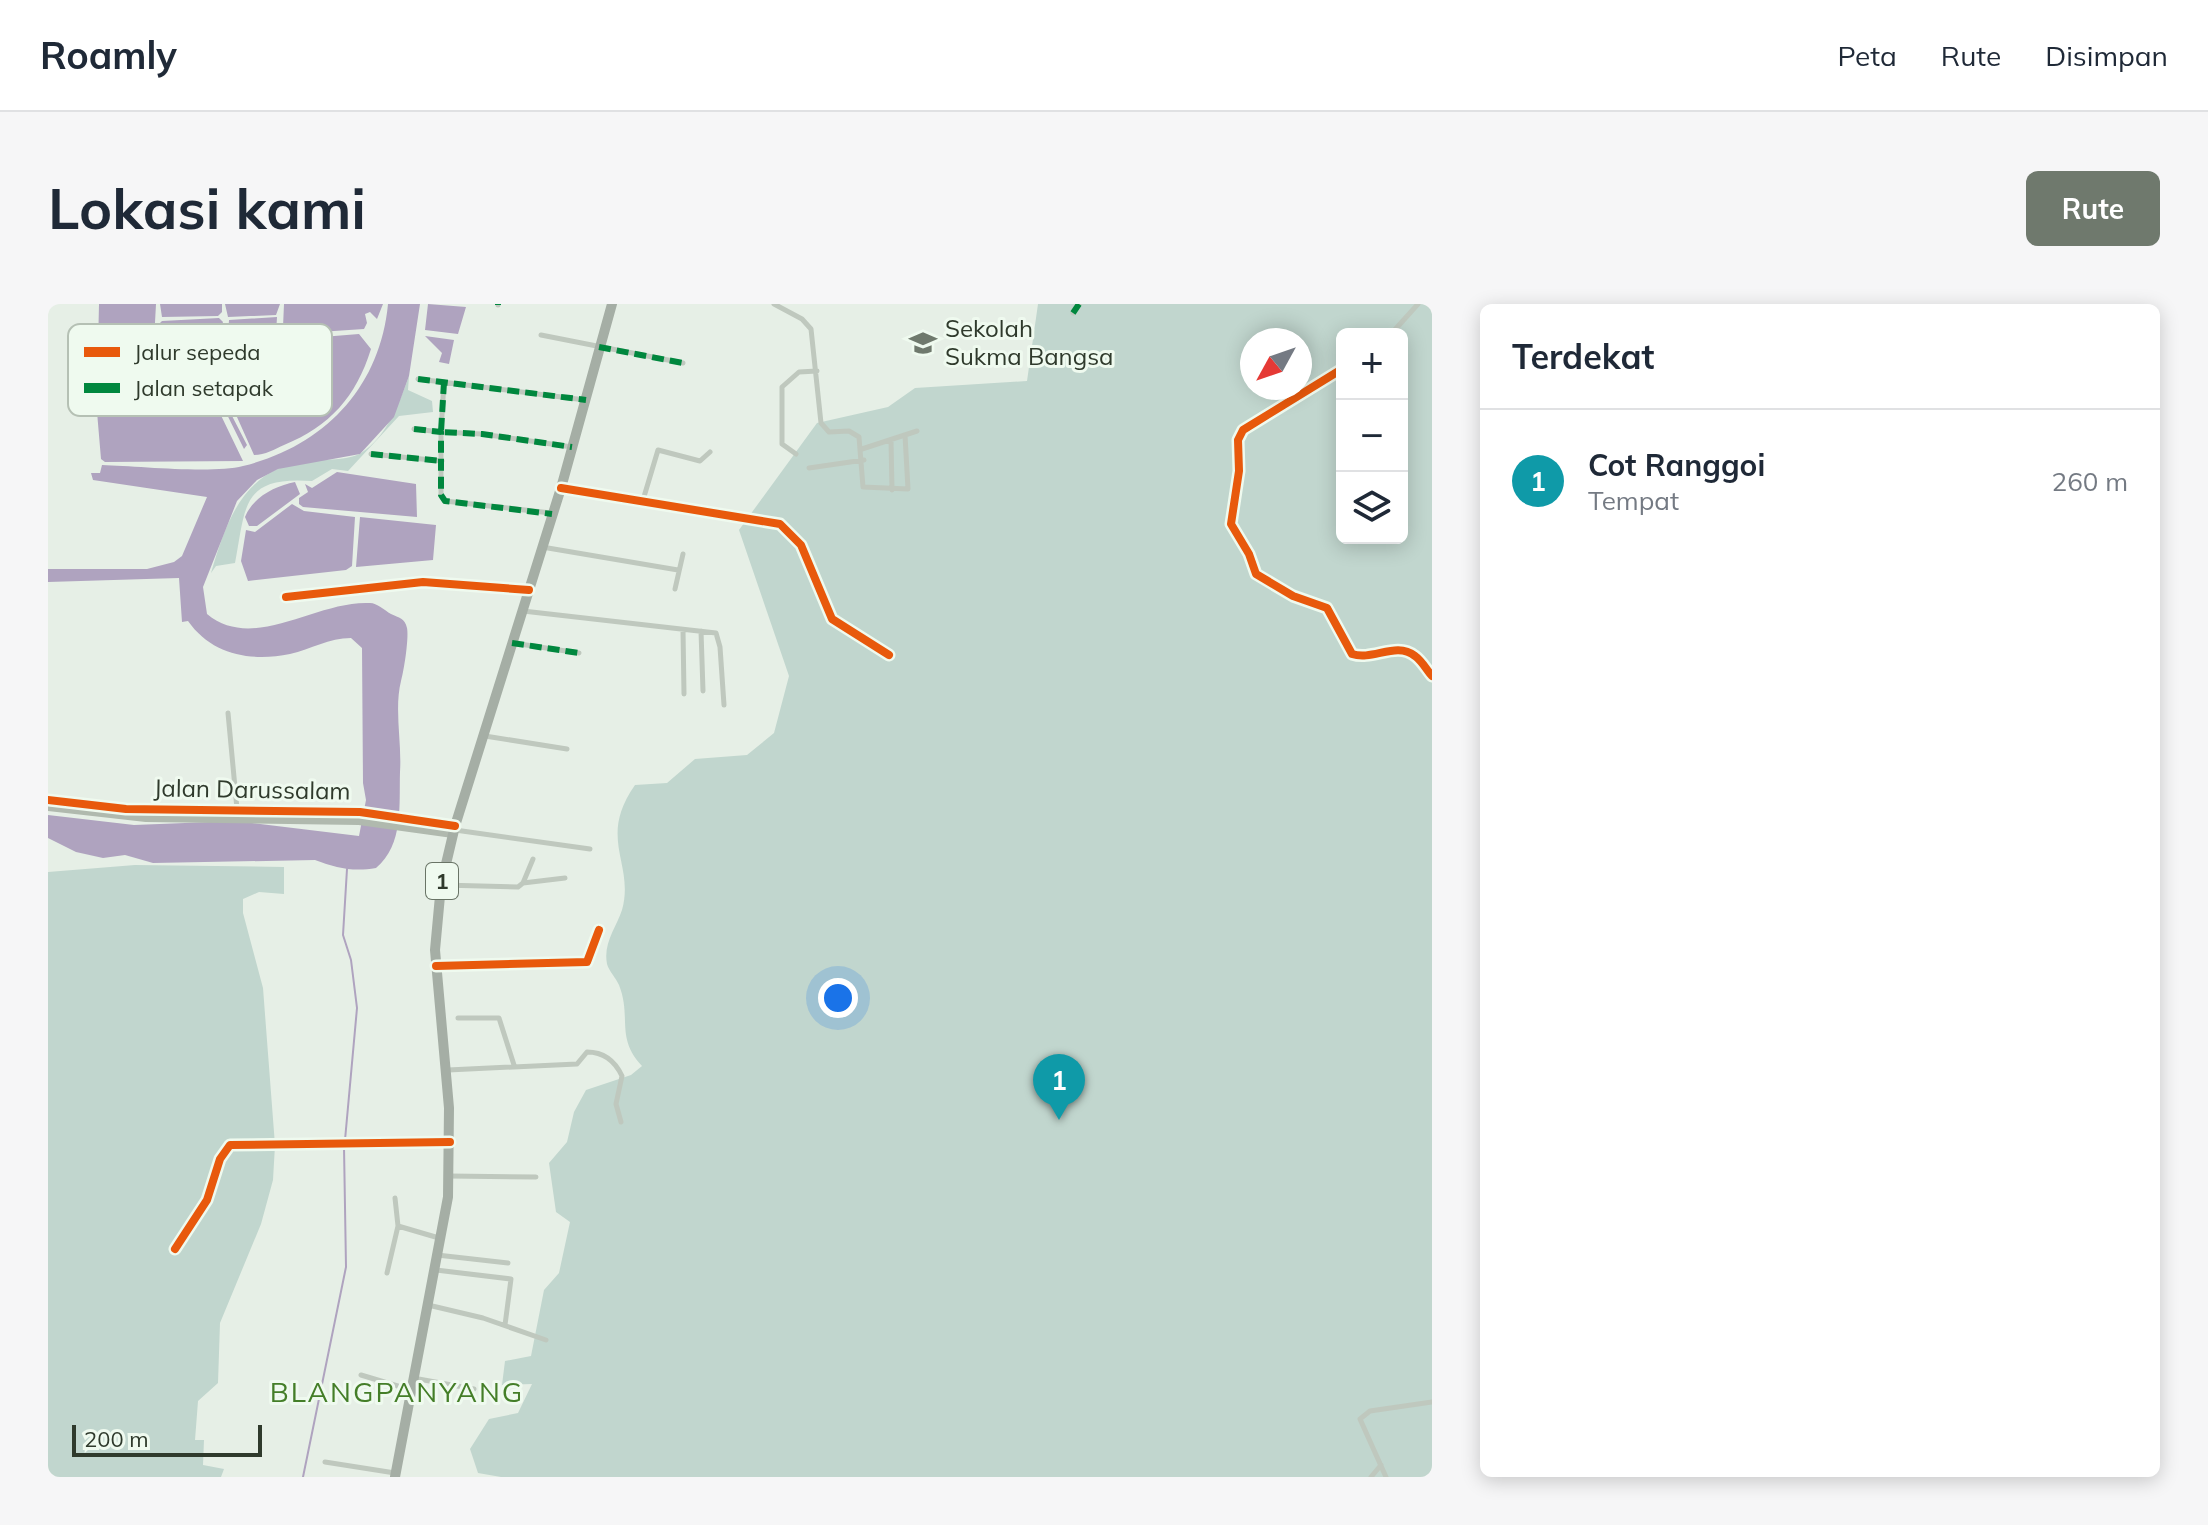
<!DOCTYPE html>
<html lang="id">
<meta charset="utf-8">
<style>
body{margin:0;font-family:Mulish,sans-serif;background:#f6f6f7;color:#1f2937}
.controls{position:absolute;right:24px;top:24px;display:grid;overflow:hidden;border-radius:12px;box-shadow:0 4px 20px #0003}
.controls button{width:72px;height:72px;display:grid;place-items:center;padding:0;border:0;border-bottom:2px solid #e0e1e3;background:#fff;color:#1f2937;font:40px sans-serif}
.compass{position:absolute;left:1192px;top:24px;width:72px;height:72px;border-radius:50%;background:#fff;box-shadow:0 4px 20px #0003;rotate:230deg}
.scale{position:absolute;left:24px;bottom:20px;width:190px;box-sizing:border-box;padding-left:8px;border:4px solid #2f3a2c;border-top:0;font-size:22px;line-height:28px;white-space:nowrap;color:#2f3a2c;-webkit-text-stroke:6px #effaef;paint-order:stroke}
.you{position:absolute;left:790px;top:694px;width:28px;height:28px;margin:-20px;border:6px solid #fff;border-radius:50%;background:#1a73e8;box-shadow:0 0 0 12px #1a73e833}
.badge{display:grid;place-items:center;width:52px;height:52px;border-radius:50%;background:#6f796d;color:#fff;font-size:26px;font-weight:700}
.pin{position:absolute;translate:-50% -66px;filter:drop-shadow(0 2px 4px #0008)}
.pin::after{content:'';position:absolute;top:42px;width:28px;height:24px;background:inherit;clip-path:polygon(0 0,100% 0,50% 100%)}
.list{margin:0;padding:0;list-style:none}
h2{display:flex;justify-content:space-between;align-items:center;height:104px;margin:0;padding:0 32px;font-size:34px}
h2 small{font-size:26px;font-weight:400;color:#747a83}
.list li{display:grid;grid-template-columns:52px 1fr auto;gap:24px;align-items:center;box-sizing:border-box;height:144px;padding:0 32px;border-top:2px solid #e0e1e3}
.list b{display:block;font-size:30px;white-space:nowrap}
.list p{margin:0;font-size:26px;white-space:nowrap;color:#747a83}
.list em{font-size:26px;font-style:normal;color:#747a83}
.icon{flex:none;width:44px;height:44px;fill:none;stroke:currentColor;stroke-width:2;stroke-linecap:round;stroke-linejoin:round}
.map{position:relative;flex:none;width:1384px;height:1173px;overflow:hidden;border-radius:12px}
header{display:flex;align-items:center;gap:48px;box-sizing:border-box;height:112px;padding:0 40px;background:#fff;border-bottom:2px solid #e0e1e3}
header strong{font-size:38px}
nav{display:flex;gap:44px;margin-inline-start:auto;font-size:28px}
.intro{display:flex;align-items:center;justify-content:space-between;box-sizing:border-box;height:192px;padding:0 48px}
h1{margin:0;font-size:56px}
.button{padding:20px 36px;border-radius:12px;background:#6f796d;color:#fff;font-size:28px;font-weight:700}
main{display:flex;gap:48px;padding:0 48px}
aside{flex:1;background:#fff;border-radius:12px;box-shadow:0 4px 20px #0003}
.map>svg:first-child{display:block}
.green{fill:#c1d6ce;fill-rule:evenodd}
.water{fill:#afa3bf}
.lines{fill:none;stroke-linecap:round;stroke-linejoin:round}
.stream{stroke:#afa3bf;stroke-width:2}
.street{stroke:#bfc8be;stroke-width:5}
.secondary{stroke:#b0b9ae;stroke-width:8}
.highway{stroke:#a5aea5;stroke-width:10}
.quiet{stroke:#00873e;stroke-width:6;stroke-dasharray:12 6;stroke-linecap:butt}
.cycleway-casing{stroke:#effaef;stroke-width:13}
.cycleway{stroke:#e8590c;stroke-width:8}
.labels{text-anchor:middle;stroke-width:6;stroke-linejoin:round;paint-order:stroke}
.shield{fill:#effaef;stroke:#697466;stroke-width:2}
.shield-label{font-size:22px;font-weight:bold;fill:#2f3a2c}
.poi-label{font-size:24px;fill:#2f3a2c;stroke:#effaef;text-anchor:start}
.street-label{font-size:24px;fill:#2f3a2c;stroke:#effaef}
.quarter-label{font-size:28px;letter-spacing:2px;fill:#447e28;stroke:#effaef}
.key{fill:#effaef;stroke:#b5c0b4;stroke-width:2}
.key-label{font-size:22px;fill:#2f3a2c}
</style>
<header>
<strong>Roamly</strong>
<nav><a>Peta</a><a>Rute</a><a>Disimpan</a></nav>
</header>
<div class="intro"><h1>Lokasi kami</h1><a class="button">Rute</a></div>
<main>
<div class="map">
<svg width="1384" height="1173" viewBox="0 0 1384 1173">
<rect width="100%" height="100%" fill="#e6efe6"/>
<path class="green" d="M 990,0 L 1384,0 L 1384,1173 L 453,1173 L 430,1169 L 422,1145 L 441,1115 L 470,1109 L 484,1080 L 454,1081 L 457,1057 L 483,1052 L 496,986 L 511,969 L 522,918 L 508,908 L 501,859 L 519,838 L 526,808 L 538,786 L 583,771 L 594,762 C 567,733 584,714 571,681 C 568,674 561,667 559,660 C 555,639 568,624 574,606 C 587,559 549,535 587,481 L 619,479 L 647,455 L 699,451 L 726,429 L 741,372 L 691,226 L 769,119 L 840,103 L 867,84 L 979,77 ZM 1294,30 L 1354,30 L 1354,234 L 1294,234 ZM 1204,36 L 1252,36 L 1252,84 L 1204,84 Z
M 361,72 L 360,86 L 384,97 L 385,108 L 351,112 L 300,167 L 284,165 L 264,177 C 193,172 198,202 187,259 L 168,262 L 163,269 C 179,215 196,165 259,157 C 275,155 300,157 313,149 C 339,133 351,99 361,72 Z
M 87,561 L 236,563 L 236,590 L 211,588 L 195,595 L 195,609 L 215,684 L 227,841 L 225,876 L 213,920 L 172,1019 L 170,1079 L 150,1097 L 147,1136 L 156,1136 L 155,1161 L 176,1165 L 173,1173 L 0,1173 L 0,568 Z"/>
<path class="water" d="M 51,0 L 108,0 L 106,37 L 101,41 L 50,43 Z
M 112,0 L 174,0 L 174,8 L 170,12 L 114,13 Z
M 177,0 L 232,0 L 228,11 L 180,13 Z
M 236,0 L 335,0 L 329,15 L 322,8 L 317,10 L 319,19 L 316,25 L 241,30 L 235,23 Z
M 340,0 L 372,0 L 361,72 L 346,113 L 312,150 L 230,165 L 209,176 L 189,197 L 155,283 L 159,310 C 206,349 268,296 322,299 C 329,299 336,306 343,310 C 351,314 357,314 359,324 C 361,334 356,367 353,377 C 346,405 354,439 352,468 C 351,500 356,541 328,564 C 305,568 288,564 267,556 L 105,559 L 77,551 L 55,554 L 28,548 L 0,534 L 0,511 L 86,521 L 188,517 L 311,532 L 318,496 L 315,479 L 314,344 L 303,334 C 281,334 263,345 242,350 C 203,358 164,351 140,317 L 134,318 L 131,274 L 0,278 L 0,265 L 99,265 L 126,258 L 134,252 L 159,193 L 45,176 L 43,169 L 52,169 L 54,161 C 89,162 164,170 195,162 C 276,142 332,84 340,0 Z
M 380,0 L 418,3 L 410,30 L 377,26 Z
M 229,13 L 228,30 L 180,31 L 181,16 Z
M 171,14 L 175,18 L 170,35 L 112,38 L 110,21 L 114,17 Z
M 311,30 L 323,45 C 308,93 282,122 236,141 C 227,145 217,151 206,151 L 172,75 L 174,70 L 199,69 L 199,39 Z
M 377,32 L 406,36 L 401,60 L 391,58 L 394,49 Z
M 107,44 L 111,73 L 154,72 L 195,157 L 57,158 L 53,155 L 48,96 L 48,50 L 53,46 Z
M 161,50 L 165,75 L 199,141 L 196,145 L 160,72 Z
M 289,168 L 368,180 L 369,213 L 255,203 L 251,200 L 251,194 L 260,188 L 257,180 L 264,184 Z
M 247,178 L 252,190 L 209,222 L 201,222 L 197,213 C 205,193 227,182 247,178 Z
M 244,200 L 256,207 L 307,213 L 304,262 L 298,266 L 200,277 L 193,257 L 198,226 L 207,228 Z
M 312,213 L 388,221 L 385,256 L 308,263 Z"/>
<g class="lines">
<path class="stream" d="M 297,836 L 309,704 L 303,656 L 295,631 L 299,565
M 255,1173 L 298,963 L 296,843"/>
<path class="street" d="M 450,0 L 450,1
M 726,0 L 754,15 L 763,25 L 773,119 L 781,128 L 801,127 L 811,133 L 815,183 L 860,185 L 857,131
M 1025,9 L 1031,0
M 1343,30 L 1370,0
M 493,31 L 635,59
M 1294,65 L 1195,126 L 1190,136 L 1191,167 L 1183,220 L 1201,250 L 1208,270 L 1245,292 L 1279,304 L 1304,350 C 1325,357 1348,337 1367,352 C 1374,357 1378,365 1384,372
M 370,75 L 537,96
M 396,78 L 393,128 L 434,130 L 524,143
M 366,125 L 393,128 L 393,191 L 397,197 L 503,209
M 843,136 L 844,186
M 814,145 L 869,127
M 323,150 L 394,157
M 748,150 L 734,140 L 734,83 L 751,68 L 769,67
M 761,164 L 816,156
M 514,184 L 732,220 L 753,241 L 784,315 L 841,351
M 595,196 L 610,146 L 652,157 L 662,148
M 494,243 L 630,266
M 627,285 L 635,250
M 238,293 L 375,278 L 480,286
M 475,307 L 668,329 L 672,343 L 676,401
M 635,326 L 636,390
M 653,327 L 655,387
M 465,339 L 531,349
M 180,409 L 189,505
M 437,432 L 519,445
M 407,526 L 542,545
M 475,579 L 517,574
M 394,581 L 470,583 L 475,579 L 485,555
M 388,662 L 539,658 L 551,626
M 410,714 L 451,714 L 466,761
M 400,766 L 529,760 L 539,748 C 556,748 567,757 574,772 L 568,800 L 573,818
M 401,872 L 488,873
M 347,894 L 350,922 L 391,934
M 127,945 L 159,896 L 172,855 L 182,841 L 401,838
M 389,951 L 460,959
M 388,966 L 463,975 L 457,1021
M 339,969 L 350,922
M 380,1001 L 435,1014 L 498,1036
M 313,1071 L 363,1086
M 365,1074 L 426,1085
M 277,1158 L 347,1169
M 1323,1173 L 1333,1161
M 1338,1173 L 1312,1115 L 1322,1107 L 1384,1098"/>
<path class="secondary" d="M 0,496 L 78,505 L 312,508 L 407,522
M 0,503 L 98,514 L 311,517 L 405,530"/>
<path class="highway" d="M 347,1173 L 400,893 L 401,804 L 387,646 L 393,581 L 407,522 L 513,184 L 564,0"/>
<path class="quiet" d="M 450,0 L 450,1
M 1025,9 L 1031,0
M 551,43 L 635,59
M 370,75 L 538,96
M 396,78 L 393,128 L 434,130 L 524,143
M 366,125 L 393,128 L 393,191 L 397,197 L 504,210
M 323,150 L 394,157
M 464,339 L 531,349"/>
<g class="cycleway-casing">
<path id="cycleway" d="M 1294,65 L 1195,126 L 1190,136 L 1191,167 L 1183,220 L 1201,250 L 1208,270 L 1245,292 L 1279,304 L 1304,350 C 1325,357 1348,337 1367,352 C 1374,357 1378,365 1384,372
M 513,184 L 732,220 L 753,241 L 784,315 L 841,351
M 238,293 L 375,278 L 481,286
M 0,496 L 78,505 L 312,508 L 407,522
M 388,662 L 539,658 L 551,626
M 127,945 L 159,896 L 172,855 L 182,841 L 402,838"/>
</g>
<use href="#cycleway" class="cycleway"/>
</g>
<defs>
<g id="school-bare" transform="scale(2.16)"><path d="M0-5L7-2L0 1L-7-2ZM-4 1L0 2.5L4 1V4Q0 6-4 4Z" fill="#6f796d" stroke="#effaef" stroke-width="2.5" paint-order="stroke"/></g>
</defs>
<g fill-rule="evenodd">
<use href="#school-bare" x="875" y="39"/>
</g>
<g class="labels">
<rect class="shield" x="378" y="559" width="32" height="36" rx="6"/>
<g class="shield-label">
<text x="394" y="585">1</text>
</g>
<g class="poi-label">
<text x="897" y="33">Sekolah<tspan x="897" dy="28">Sukma Bangsa</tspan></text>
</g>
<g class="street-label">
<text transform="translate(204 486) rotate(1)" y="8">Jalan Darussalam</text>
</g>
<g class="quarter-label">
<text x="349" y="1098">BLANGPANYANG</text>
</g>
</g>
<rect x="20" y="20" width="264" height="92" rx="12" class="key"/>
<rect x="36" y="43" width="36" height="10" fill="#e8590c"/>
<rect x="36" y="79" width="36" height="10" fill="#00873e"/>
<g class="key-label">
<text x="86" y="56">Jalur sepeda</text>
<text x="86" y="92">Jalan setapak</text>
</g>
</svg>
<div class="controls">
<button>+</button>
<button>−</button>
<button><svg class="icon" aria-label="layers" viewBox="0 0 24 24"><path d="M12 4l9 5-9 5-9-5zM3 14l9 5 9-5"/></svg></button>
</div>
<svg class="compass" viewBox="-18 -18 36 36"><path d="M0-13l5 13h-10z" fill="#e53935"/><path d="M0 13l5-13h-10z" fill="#747a83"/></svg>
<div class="scale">200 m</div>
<div class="you"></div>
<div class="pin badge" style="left:1011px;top:816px;background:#0f9aa8">1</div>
</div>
<aside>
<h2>Terdekat<small></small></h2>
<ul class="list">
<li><span class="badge" style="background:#0f9aa8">1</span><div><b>Cot Ranggoi</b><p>Tempat</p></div><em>260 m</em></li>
</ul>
</aside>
</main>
